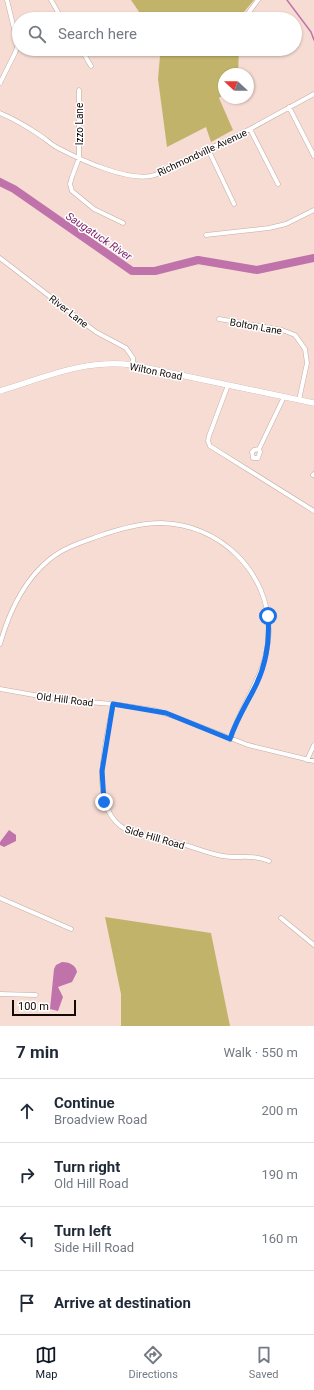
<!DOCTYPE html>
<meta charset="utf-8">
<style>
body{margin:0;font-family:Roboto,sans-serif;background:#f2f2f3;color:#1f2937}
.compass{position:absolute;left:218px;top:68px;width:36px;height:36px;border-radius:50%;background:#fff;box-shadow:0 1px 3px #0004;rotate:292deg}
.scale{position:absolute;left:12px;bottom:10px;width:64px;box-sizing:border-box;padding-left:4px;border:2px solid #120907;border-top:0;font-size:11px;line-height:14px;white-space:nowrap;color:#120907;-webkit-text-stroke:3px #fff;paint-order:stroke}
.stop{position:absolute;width:12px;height:12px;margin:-9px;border:3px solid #1a73e8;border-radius:50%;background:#fff}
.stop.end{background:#1a73e8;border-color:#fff;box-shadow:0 1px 4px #0008}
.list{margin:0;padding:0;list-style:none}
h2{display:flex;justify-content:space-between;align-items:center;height:52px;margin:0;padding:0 16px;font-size:17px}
h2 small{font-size:13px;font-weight:400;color:#747a83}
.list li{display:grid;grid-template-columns:26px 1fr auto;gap:12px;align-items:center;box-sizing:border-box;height:64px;padding:0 16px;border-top:1px solid #e0e1e3}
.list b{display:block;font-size:15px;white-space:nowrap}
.list p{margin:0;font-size:13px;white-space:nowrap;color:#747a83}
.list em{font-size:13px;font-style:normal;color:#747a83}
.icon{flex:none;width:22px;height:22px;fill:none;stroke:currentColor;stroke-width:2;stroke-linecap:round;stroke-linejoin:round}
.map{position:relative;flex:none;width:314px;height:1026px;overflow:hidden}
.search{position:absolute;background:#fff;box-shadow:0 1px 3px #0004;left:12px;right:12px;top:12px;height:44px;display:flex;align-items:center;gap:10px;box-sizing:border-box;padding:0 14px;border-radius:22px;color:#747a83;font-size:15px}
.sheet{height:308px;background:#fff}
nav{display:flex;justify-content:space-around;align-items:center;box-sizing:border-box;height:56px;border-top:1px solid #e0e1e3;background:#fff;font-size:11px;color:#747a83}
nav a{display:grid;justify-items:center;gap:2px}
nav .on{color:#111827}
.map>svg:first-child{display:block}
.green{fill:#c1b46a}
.water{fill:#c073ab}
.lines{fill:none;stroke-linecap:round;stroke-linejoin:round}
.stream{stroke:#c073ab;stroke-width:1.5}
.river{stroke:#c073ab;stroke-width:8}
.minor-casing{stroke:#c4aba3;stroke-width:5}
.secondary-casing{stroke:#c4aba3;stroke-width:6}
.minor{stroke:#fff;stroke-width:4}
.secondary{stroke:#fff;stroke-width:5.5}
.route{stroke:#1a73e8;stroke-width:5}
.labels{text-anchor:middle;stroke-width:3;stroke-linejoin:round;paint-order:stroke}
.street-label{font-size:10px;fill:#120907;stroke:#fff}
.water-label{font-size:11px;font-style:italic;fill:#81266e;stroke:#fff}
</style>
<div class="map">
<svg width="314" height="1026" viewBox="0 0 314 1026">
<rect width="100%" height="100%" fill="#f6dcd3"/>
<path class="green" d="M 131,0 L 254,0 L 238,19 L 144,19 Z
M 165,49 L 239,49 L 238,74 L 224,74 L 224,94 L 219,98 L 233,130 L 211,142 L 206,127 L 167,147 L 158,79 L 160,56 L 169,55 Z
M 105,917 L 211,933 L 230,1026 L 121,1026 L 121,994 Z"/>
<path class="water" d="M 9,830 L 16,835 L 16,841 L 4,847 L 0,845 L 0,842 Z
M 62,962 C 69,962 76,965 77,972 L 72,982 L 58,987 L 63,997 L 58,1011 L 50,1009 L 54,969 L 56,965 Z"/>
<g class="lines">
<path class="stream" d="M 287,0 L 311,32 L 314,40"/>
<path class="river" d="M 0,182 L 14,189 L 132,271 L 155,271 L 198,260 L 257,270 L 314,258"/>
<g class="minor-casing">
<path id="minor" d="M 51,0 L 62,19
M 244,19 L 258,0
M 81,49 L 91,66
M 0,83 L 15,53 L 18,45 L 7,0
M 79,90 L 79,158 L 72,177 L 70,184 L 72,191 L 94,209 L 123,223
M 289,107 L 314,156
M 0,113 C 14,119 28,127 41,136 C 47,140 52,145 58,148 C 81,160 130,183 155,175 L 250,129 L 314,94
M 250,129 L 278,184
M 208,149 L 234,204
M 206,235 L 269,228 L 286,224 L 314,210
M 0,258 L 96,332 L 126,348 L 133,358 L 133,365
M 219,319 L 282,330 L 295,335 L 305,349 L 307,363 L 299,400
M 228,385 L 209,436 L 208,441 L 210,446 L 314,511
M 259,449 L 254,450 L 252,452 L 253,458 L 258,458 L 260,452 L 259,449 L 284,397
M 313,475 L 314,474
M 0,644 C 9,612 24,580 50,559 C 65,547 82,542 99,536 C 119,529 140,523 161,523 C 220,524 269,572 269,631 C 268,673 242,701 230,739
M 0,689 L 62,700 L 113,704 L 154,710 L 173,716 L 248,745 L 314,761
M 113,704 C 107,739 86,806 125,829 C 137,837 163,839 178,843 C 191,846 204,852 218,855 C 237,860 249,853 269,861
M 307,760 L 314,745
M 0,898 L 71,929
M 281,918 L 314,945
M 0,994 L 36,995"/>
</g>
<g class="secondary-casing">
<path id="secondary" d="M 0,391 C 46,377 84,359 133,365 L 314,403"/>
</g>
<use href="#minor" class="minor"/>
<use href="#secondary" class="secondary"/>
</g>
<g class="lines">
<path class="route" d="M 104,802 L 102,771 L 113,704 L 166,713 L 230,739 C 236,721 244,708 253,691 C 265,669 270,642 268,616"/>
</g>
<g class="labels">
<g class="street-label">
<text transform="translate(79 124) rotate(-90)" y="4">Izzo Lane</text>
<text transform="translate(202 152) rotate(-25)" y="4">Richmondville Avenue</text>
<text transform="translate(69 311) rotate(38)" y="4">River Lane</text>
<text transform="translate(256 326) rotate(10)" y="4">Bolton Lane</text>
<text transform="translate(156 371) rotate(11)" y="4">Wilton Road</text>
<text transform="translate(65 699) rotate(7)" y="4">Old Hill Road</text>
<text transform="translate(155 837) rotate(16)" y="4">Side Hill Road</text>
</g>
<g class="water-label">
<text transform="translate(99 236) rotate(34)" y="4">Saugatuck River</text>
</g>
</g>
</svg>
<svg class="compass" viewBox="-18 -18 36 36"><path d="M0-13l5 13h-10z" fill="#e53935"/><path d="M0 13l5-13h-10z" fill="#747a83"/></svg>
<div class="scale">100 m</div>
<div class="stop" style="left:268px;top:616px"></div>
<div class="stop end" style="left:104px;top:802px"></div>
<div class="search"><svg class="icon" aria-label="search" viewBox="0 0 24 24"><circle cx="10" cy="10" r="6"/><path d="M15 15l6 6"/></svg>Search here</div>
</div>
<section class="sheet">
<h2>7 min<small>Walk · 550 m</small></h2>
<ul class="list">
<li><svg class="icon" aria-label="ahead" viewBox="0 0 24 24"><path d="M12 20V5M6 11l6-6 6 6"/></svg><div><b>Continue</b><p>Broadview Road</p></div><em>200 m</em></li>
<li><svg class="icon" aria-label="right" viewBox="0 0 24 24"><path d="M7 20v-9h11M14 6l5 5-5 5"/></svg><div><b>Turn right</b><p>Old Hill Road</p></div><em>190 m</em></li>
<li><svg class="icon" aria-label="left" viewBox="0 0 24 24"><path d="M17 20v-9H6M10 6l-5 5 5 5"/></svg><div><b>Turn left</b><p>Side Hill Road</p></div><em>160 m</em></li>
<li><svg class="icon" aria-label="arrive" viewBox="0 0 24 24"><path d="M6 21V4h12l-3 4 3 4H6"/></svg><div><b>Arrive at destination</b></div></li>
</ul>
</section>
<nav>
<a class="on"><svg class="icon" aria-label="map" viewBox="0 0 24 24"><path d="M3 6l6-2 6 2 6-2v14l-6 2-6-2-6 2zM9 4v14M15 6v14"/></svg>Map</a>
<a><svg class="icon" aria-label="directions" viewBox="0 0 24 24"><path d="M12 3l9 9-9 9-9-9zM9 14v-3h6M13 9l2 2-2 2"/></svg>Directions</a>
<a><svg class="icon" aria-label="saved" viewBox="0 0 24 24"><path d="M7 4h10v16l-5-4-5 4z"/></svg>Saved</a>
</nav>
